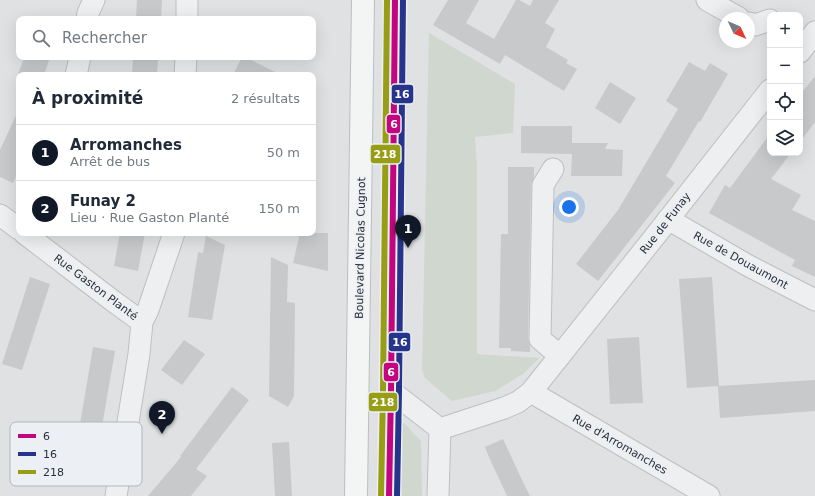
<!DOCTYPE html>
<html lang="fr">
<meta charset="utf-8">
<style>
body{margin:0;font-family:"DejaVu Sans",sans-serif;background:#f6f6f7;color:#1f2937}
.controls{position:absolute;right:12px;top:12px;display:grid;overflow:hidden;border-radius:8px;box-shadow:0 4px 16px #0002}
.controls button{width:36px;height:36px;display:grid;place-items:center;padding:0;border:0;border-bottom:1px solid #e0e1e3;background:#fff;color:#1f2937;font:20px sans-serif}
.compass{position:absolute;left:719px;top:12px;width:36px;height:36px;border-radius:50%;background:#fff;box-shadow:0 4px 16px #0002;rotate:134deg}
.you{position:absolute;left:569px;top:207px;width:14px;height:14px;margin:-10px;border:3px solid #fff;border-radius:50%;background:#1a73e8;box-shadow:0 0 0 6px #1a73e833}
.badge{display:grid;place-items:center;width:26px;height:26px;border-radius:50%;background:#111827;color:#fff;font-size:13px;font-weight:700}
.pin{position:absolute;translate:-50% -33px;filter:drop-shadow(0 1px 2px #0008)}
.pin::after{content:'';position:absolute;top:21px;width:14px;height:12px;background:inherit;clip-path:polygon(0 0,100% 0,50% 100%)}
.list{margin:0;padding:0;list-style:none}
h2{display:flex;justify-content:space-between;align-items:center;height:52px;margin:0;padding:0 16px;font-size:17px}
h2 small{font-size:13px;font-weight:400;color:#747a83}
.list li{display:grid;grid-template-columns:26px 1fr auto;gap:12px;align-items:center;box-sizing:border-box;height:56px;padding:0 16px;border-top:1px solid #e0e1e3}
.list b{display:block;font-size:15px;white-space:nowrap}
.list p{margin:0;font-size:13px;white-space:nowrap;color:#747a83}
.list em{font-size:13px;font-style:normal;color:#747a83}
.icon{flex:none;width:22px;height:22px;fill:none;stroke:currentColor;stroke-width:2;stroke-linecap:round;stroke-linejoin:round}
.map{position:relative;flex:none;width:815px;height:496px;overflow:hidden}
.search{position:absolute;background:#fff;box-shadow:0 4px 16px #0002;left:16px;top:16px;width:300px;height:44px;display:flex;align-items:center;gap:10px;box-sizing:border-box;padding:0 14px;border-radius:8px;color:#747a83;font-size:15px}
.panel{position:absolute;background:#fff;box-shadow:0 4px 16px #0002;left:16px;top:72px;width:300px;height:164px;border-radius:8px}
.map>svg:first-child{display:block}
.green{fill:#d0d7cf}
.building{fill:#c7c9cb}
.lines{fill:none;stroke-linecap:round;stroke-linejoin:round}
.minor-casing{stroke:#bdbfc1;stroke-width:23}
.major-casing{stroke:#bbbec0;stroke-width:24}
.minor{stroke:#eeeff0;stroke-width:21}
.major{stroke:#f3f4f4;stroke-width:22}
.bus-1-casing{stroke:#eceff3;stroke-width:9}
.bus-2-casing{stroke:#eceff3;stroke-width:9}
.bus-3-casing{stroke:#eceff3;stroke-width:9}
.bus-1{stroke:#c3057f;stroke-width:6}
.bus-2{stroke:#27348b;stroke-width:6}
.bus-3{stroke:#979d14;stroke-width:6}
.labels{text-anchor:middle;stroke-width:3;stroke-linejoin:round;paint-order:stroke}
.street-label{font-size:11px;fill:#28303a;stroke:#eceff3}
.key{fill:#eceff3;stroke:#b1b6bc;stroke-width:1}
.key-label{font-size:11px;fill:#28303a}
.line-badge{stroke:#eceff3;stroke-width:1.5}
.badge-label{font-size:11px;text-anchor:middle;font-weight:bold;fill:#fff}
</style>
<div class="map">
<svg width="815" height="496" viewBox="0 0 815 496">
<rect width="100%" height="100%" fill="#dfe1e3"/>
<path class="green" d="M 429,33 L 515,84 L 513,133 L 475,137 L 477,166 L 477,354 L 539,358 L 523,374 L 495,391 L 452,401 L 425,378 L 422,370 Z
M 402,421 L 421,441 L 422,496 L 401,496 Z"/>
<path class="building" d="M 137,0 L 162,0 L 161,19 L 136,19 Z
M 448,0 L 479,0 L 466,23 L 494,39 L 516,0 L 519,0 L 530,6 L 533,0 L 559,0 L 545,23 L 555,29 L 546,47 L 568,60 L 566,63 L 577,69 L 564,91 L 505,55 L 500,64 L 433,25 Z
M 24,57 L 50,57 L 44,75 L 18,75 Z
M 133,57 L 158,57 L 157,75 L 132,75 Z
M 242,57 L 245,57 L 281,75 L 233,75 Z
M 689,62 L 705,71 L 710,63 L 728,74 L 700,122 L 699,121 L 666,176 L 675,183 L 598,281 L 576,264 L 618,210 L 678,109 L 666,101 Z
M 815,76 L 815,122 L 800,142 L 800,95 Z
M 610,82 L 636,98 L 620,124 L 595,108 Z
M 19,109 L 19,170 L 13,183 L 0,177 L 0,150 Z
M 521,126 L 572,126 L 572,148 L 572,143 L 608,143 L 605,149 L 623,150 L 622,176 L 571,176 L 572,154 L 521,153 Z
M 770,134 L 770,153 L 791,153 L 771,179 L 801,195 L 792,210 L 815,221 L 815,277 L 792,266 L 795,260 L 709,213 L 725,185 L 730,188 Z
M 508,167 L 534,167 L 534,177 L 531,185 L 528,339 L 530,346 L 530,352 L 511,351 L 511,348 L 499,348 L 501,234 L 508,234 Z
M 120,233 L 145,233 L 138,271 L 114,266 Z
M 300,233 L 328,233 L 328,271 L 293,263 Z
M 206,236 L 225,245 L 212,320 L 188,317 L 198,252 L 203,253 Z
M 271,257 L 288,265 L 287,302 L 295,303 L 294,396 L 288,407 L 269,396 Z
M 30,277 L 50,284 L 22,370 L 2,364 Z
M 712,277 L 719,386 L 687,388 L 679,279 Z
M 639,337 L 643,403 L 610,404 L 607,339 Z
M 184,340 L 205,354 L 182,385 L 161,370 Z
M 93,347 L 115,351 L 92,484 L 62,479 L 70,435 L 78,436 Z
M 815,380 L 815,411 L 720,418 L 718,386 Z
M 232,387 L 249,400 L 196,469 L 207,476 L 191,496 L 148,496 L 181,457 L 180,456 Z
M 503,439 L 522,480 L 530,496 L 507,496 L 489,457 L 485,447 Z
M 289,442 L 292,496 L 275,496 L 272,443 Z"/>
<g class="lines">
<g class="minor-casing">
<path id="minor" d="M 707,0 L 739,18
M 87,19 L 88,13 L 94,0
M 187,19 L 187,0
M 749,23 L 755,25 L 770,20
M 800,52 L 815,32
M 76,75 L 80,57
M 185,75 L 186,57
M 553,169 L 543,185 L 540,339 L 560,356
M 0,215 L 19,229
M 668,219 L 747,265 L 815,300
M 24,233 L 113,301 L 142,322 L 139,354 L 116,496
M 142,322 L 148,310 L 174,233
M 391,391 L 440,429
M 531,392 L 709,496
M 440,429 L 504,408 L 518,402 L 531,392 L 656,235 L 770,90
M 438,496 L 440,429"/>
</g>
<g class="major-casing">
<path id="major" d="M 356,496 L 363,0
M 389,496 L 391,391 L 395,0"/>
</g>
<use href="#minor" class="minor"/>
<use href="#major" class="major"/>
<g class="bus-1-casing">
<path id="bus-1" d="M 389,496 L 391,391 L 395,0"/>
</g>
<g class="bus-2-casing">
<path id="bus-2" d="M 397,496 L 399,391 L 403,0"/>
</g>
<g class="bus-3-casing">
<path id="bus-3" d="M 381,496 L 383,391 L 387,0"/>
</g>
<use href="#bus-1" class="bus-1"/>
<use href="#bus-2" class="bus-2"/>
<use href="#bus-3" class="bus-3"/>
</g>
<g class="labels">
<g class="street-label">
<text transform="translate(665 223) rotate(-52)" y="4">Rue de Funay</text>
<text transform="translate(360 248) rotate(-89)" y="4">Boulevard Nicolas Cugnot</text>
<text transform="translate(741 260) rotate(29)" y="4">Rue de Douaumont</text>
<text transform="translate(96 287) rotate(37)" y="4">Rue Gaston Planté</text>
<text transform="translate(620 444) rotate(30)" y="4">Rue d'Arromanches</text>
</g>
</g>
<rect x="10" y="422" width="132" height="64" rx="6" class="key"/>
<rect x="18" y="434" width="18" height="4" fill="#c3057f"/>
<rect x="18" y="452" width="18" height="4" fill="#27348b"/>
<rect x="18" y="470" width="18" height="4" fill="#979d14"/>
<g class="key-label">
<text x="43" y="440">6</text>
<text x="43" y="458">16</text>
<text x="43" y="476">218</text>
</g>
<g class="line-badge">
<rect x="391" y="84" width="23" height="20" rx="4" fill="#27348b"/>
<rect x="386" y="114" width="15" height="20" rx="4" fill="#c3057f"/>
<rect x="370" y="144" width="31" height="20" rx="4" fill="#979d14"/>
<rect x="388" y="332" width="23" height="20" rx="4" fill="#27348b"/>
<rect x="383" y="362" width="16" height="20" rx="4" fill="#c3057f"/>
<rect x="368" y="392" width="30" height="20" rx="4" fill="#979d14"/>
</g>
<g class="badge-label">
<text x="402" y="98">16</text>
<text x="394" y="128">6</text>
<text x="385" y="158">218</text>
<text x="400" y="346">16</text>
<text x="391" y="376">6</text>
<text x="383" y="406">218</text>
</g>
</svg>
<div class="controls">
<button>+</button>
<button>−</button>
<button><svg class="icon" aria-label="locate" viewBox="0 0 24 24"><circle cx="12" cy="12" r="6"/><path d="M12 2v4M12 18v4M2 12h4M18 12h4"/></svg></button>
<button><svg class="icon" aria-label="layers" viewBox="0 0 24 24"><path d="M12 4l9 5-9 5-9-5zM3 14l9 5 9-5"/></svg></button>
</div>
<svg class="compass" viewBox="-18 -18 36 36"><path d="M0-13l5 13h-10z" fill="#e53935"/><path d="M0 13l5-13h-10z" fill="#747a83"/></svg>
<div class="you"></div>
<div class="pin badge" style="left:408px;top:248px">1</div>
<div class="pin badge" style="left:162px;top:434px">2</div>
<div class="search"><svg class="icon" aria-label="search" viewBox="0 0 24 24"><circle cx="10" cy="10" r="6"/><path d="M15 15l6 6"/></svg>Rechercher</div>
<section class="panel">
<h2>À proximité<small>2 résultats</small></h2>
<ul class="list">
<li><span class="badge">1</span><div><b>Arromanches</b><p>Arrêt de bus</p></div><em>50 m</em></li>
<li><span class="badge">2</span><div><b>Funay 2</b><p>Lieu · Rue Gaston Planté</p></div><em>150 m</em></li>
</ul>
</section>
</div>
